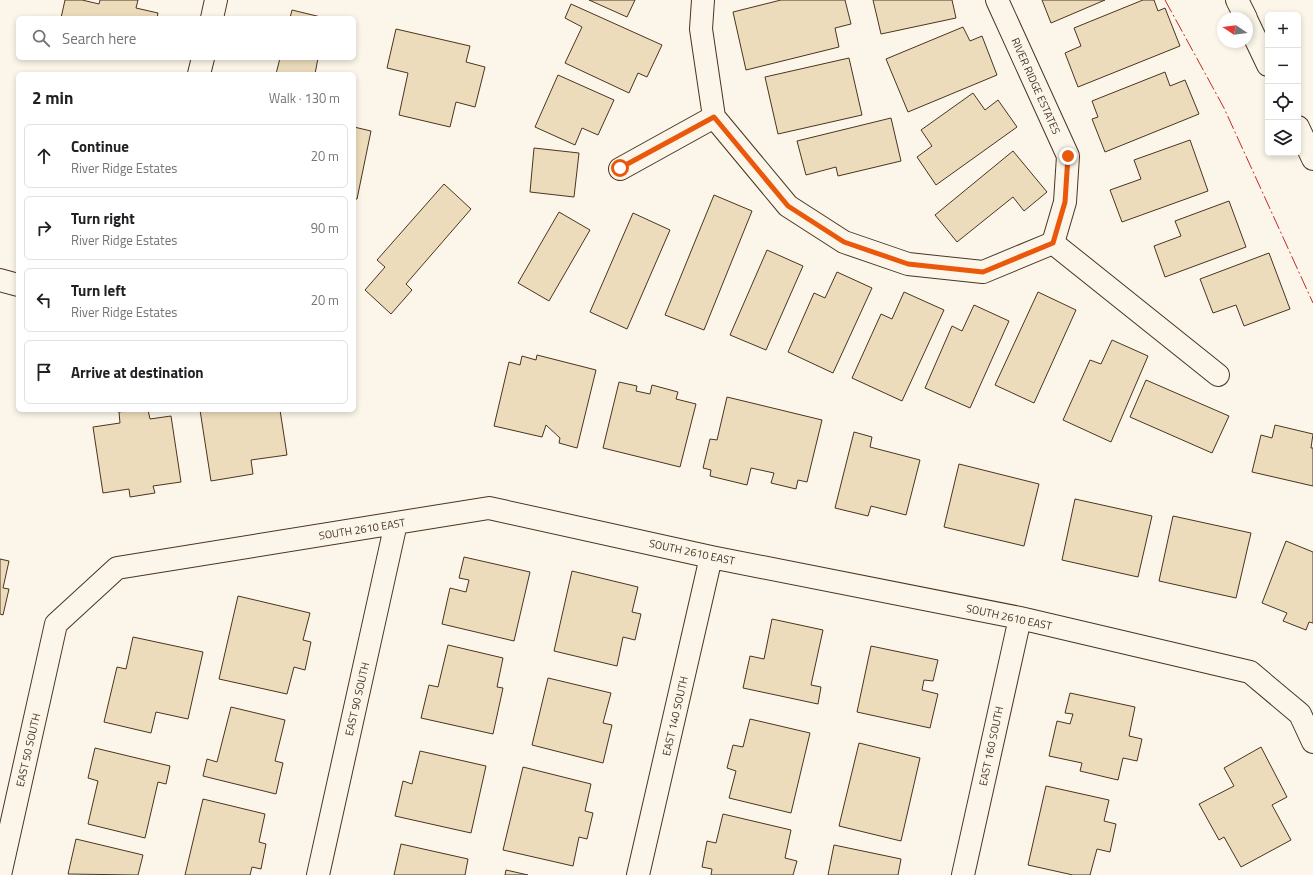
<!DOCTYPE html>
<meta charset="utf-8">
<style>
body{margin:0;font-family:"Titillium Web",sans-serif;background:#f6f6f6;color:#202124}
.controls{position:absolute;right:12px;top:12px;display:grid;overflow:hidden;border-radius:6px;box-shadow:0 2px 6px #0003}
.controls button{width:36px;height:36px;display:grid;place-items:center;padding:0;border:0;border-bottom:1px solid #e0e0e0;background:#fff;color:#202124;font:20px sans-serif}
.compass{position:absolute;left:1217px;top:12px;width:36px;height:36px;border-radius:50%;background:#fff;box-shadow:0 2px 6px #0003;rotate:283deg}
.stop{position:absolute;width:12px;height:12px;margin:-9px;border:3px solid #ea580c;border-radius:50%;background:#fff}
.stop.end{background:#ea580c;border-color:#fff;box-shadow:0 1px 4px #0008}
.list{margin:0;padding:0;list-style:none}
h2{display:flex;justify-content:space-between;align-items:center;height:52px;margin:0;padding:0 16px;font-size:17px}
h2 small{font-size:13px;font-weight:400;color:#757577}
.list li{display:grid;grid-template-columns:26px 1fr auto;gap:12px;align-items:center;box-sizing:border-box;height:64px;margin:0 8px 8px;padding:0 8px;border:1px solid #e0e0e0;border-radius:6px}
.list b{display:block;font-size:15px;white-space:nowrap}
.list p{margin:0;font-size:13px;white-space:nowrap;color:#757577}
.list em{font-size:13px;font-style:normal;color:#757577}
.icon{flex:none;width:22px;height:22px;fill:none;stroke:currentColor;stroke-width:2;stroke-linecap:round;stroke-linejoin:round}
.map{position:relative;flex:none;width:1313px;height:875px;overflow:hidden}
.search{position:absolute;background:#fff;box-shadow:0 2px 6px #0003;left:16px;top:16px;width:340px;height:44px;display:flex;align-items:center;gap:10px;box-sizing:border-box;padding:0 14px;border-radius:6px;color:#757577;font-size:15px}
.panel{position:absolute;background:#fff;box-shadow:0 2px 6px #0003;left:16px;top:72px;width:340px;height:340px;border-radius:6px}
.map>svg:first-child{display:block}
.building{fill:#ecdcbc;stroke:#4a3520}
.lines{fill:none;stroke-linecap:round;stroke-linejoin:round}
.street-casing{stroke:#4a3520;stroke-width:24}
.primary-casing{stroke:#4a3520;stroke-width:24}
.street{stroke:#fbf6e9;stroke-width:22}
.primary{stroke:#fbf6e9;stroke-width:22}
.power{stroke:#c62828;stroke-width:1;stroke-dasharray:14 3 2 3;stroke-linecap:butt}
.route{stroke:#ea580c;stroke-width:5}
.labels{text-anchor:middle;stroke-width:3;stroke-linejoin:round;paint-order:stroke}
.street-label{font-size:11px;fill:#4a3520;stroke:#fbf6e9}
</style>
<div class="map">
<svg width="1313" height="875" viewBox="0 0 1313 875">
<rect width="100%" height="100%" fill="#fbf6e9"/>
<path class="building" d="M 65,0 L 82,0 L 99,4 L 100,0 L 138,0 L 136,8 L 158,13 L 157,18 L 61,18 Z
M 589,0 L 635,0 L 627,17 Z
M 781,0 L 845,0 L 851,24 L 835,28 L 839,47 L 746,70 L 733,12 Z
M 873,0 L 952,0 L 956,18 L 881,34 Z
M 1042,0 L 1105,0 L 1051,23 Z
M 1143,0 L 1154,0 L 1158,11 L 1165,8 L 1180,46 L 1078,87 L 1065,53 L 1081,46 L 1074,28 Z
M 571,4 L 662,45 L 647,77 L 638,73 L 629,93 L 565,63 L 582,27 L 565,18 Z
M 292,10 L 325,18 L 290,18 Z
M 963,27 L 970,41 L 982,36 L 997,75 L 908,112 L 886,59 Z
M 396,29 L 470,46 L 466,62 L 485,67 L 475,107 L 456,102 L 450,127 L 399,115 L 408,73 L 387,68 Z
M 280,58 L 318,58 L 315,74 L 276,74 Z
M 849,58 L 862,115 L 778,134 L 765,77 Z
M 1165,72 L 1170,86 L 1185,80 L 1199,114 L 1105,152 L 1092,119 L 1098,117 L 1092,101 Z
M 558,75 L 614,100 L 598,135 L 582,128 L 575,145 L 535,127 Z
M 973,93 L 985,110 L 998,100 L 1017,127 L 936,185 L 917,157 L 932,146 L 921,130 Z
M 891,118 L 901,161 L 838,176 L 836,167 L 806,175 L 797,141 Z
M 354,127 L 371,131 L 357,199 L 354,199 Z
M 1190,140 L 1208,191 L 1122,222 L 1110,190 L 1141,179 L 1134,160 Z
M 534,148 L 579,153 L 574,197 L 530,192 Z
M 1013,151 L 1047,192 L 1024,211 L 1013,197 L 957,242 L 935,215 Z
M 444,184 L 471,209 L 406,284 L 412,290 L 391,314 L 365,290 L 385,267 L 377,260 Z
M 714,195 L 752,211 L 704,330 L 665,315 Z
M 1229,201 L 1246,247 L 1165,277 L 1154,246 L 1181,236 L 1175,221 Z
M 559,212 L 590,230 L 549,301 L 518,283 Z
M 633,213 L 670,230 L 627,329 L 590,312 Z
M 767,250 L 803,266 L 766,350 L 730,335 Z
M 1269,253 L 1290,309 L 1244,326 L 1236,305 L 1213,313 L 1200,279 Z
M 837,272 L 872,288 L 833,373 L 788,352 L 814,293 L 825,298 Z
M 904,292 L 944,310 L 902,401 L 852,378 L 881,314 L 892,319 Z
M 1038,292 L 1076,310 L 1034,403 L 995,385 Z
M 974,305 L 1009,321 L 970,408 L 925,388 L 952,326 L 962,331 Z
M 1112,340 L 1148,356 L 1111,442 L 1063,420 L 1090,360 L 1101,364 Z
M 537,355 L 596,370 L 577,448 L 559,443 L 560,438 L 546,425 L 542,437 L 494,426 L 509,362 L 520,365 L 522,356 L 536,360 Z
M 1146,380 L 1229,416 L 1212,453 L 1130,417 Z
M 619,382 L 637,386 L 636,391 L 650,394 L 652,385 L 678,392 L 676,399 L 696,404 L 680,467 L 603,448 Z
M 727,397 L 822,420 L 807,482 L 798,480 L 796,489 L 771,483 L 774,473 L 751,468 L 747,485 L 710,476 L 711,470 L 703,468 L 710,439 L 717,440 Z
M 131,410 L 148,410 L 150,419 L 171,416 L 181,482 L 153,486 L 155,493 L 130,497 L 129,489 L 103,493 L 93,427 L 120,423 L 119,412 Z
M 200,410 L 280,410 L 287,455 L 251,460 L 253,474 L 211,481 Z
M 1275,425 L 1313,434 L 1311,448 L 1313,448 L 1313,486 L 1252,472 L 1261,435 L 1272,438 Z
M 854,432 L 872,437 L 870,447 L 920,460 L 906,515 L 871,506 L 868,516 L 835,508 Z
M 959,464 L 1039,484 L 1024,546 L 944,527 Z
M 1075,499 L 1152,516 L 1138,577 L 1062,560 Z
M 1173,516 L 1251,533 L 1236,598 L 1159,581 Z
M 1286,541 L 1313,552 L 1313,623 L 1309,622 L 1306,630 L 1283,621 L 1287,613 L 1262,603 Z
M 464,557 L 530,572 L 514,641 L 442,624 L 450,588 L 466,592 L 469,580 L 459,578 Z
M 0,559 L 9,561 L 3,588 L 9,589 L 3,615 L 0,614 Z
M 572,571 L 638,587 L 632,612 L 641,614 L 635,640 L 623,637 L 617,666 L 554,651 Z
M 238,596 L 310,613 L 303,640 L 311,642 L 305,670 L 294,667 L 287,694 L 219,679 Z
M 772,619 L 823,630 L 811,685 L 821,687 L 818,704 L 743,688 L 750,656 L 764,659 Z
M 133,637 L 203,652 L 188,719 L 156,712 L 151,733 L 104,722 L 117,667 L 126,669 Z
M 448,645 L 503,658 L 497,687 L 503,688 L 493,734 L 421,718 L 429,685 L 438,687 Z
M 871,646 L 938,660 L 933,681 L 924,680 L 922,690 L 938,694 L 930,728 L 857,712 Z
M 548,678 L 611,693 L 603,723 L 612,725 L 603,763 L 532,745 Z
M 1070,693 L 1135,707 L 1129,736 L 1142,739 L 1137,761 L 1123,758 L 1118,780 L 1080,771 L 1082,763 L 1049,756 L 1057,721 L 1070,724 L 1073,714 L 1065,713 Z
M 231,707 L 285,720 L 275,761 L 283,763 L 276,794 L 203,776 L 207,759 L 217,762 Z
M 750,719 L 810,733 L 791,813 L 729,798 L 736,771 L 727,768 L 733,745 L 743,747 Z
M 859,743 L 920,758 L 901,841 L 839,826 Z
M 1261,747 L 1287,797 L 1272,805 L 1291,840 L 1241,867 L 1224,837 L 1219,840 L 1199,804 L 1234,786 L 1224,768 Z
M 95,748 L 170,766 L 166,784 L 158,782 L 145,838 L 88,824 L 98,781 L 88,778 Z
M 420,751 L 486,766 L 471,833 L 395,816 L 403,781 L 412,784 Z
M 523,767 L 591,784 L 585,811 L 593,813 L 587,839 L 579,837 L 573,866 L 503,850 Z
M 1046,786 L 1109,800 L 1104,821 L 1116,824 L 1110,852 L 1097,849 L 1090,875 L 1073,875 L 1028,865 Z
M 203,799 L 265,814 L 259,842 L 266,844 L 261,869 L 252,867 L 250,875 L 185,875 Z
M 723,814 L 791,830 L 785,858 L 797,861 L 793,875 L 711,875 L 712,869 L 702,867 L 707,841 L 716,843 Z
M 76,839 L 143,855 L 138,875 L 68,874 Z
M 401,844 L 468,859 L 465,875 L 394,875 Z
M 834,845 L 901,859 L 898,875 L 828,875 Z
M 506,870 L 528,875 L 505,875 Z"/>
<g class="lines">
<g class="street-casing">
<path id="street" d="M 703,0 L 701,29 L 714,117 L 788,206 L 844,242 L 908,264 L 983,272 L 1053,243
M 997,0 L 1068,156 L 1065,202 L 1053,243
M 212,18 L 216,0
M 199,74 L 203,58
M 620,169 L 714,117
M 1053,243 L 1218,375
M 0,280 L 18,285
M 0,875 L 56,624 L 117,568 L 489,508 L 711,557 L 1020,618 L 1250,672 L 1300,714 L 1313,742
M 318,875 L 396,523
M 638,875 L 711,557
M 963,875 L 1020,618"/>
</g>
<g class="primary-casing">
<path id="primary" d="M 1237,0 L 1246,18
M 1247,21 L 1268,65
M 1298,127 L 1313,159"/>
</g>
<use href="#street" class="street"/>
<use href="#primary" class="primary"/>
<path class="power" d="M 1165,0 L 1224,108 L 1313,303"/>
</g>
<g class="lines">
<path class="route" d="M 620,168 L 714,117 L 788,206 L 844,242 L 908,264 L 983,272 L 1053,243 L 1065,202 L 1068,156"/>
</g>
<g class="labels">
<g class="street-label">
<text transform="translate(1036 86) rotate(66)" y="4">RIVER RIDGE ESTATES</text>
<text transform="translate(362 529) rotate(-9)" y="4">SOUTH 2610 EAST</text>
<text transform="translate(692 552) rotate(12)" y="4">SOUTH 2610 EAST</text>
<text transform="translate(1009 617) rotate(12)" y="4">SOUTH 2610 EAST</text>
<text transform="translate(357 699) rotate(-77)" y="4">EAST 90 SOUTH</text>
<text transform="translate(675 716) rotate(-77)" y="4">EAST 140 SOUTH</text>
<text transform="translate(991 746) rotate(-78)" y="4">EAST 160 SOUTH</text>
<text transform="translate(28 750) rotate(-77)" y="4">EAST 50 SOUTH</text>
</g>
</g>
</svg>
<div class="controls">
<button>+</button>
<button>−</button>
<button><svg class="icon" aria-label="locate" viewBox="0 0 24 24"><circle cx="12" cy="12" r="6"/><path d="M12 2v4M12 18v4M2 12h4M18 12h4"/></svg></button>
<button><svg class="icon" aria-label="layers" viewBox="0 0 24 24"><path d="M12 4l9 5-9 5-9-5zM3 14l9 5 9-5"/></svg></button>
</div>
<svg class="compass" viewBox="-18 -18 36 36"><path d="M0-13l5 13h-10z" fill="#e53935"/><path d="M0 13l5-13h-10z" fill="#757577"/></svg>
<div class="stop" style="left:620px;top:168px"></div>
<div class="stop end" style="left:1068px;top:156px"></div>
<div class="search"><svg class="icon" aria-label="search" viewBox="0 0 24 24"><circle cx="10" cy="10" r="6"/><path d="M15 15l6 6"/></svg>Search here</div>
<section class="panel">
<h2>2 min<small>Walk · 130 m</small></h2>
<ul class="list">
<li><svg class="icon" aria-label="ahead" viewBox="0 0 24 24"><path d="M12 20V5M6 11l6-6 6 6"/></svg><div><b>Continue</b><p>River Ridge Estates</p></div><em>20 m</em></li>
<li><svg class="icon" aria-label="right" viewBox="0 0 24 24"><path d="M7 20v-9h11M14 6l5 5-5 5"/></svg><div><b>Turn right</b><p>River Ridge Estates</p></div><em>90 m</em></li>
<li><svg class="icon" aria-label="left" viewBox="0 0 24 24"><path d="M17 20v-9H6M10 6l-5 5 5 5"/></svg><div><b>Turn left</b><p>River Ridge Estates</p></div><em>20 m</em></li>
<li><svg class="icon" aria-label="arrive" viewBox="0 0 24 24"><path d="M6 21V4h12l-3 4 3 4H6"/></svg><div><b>Arrive at destination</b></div></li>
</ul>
</section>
</div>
